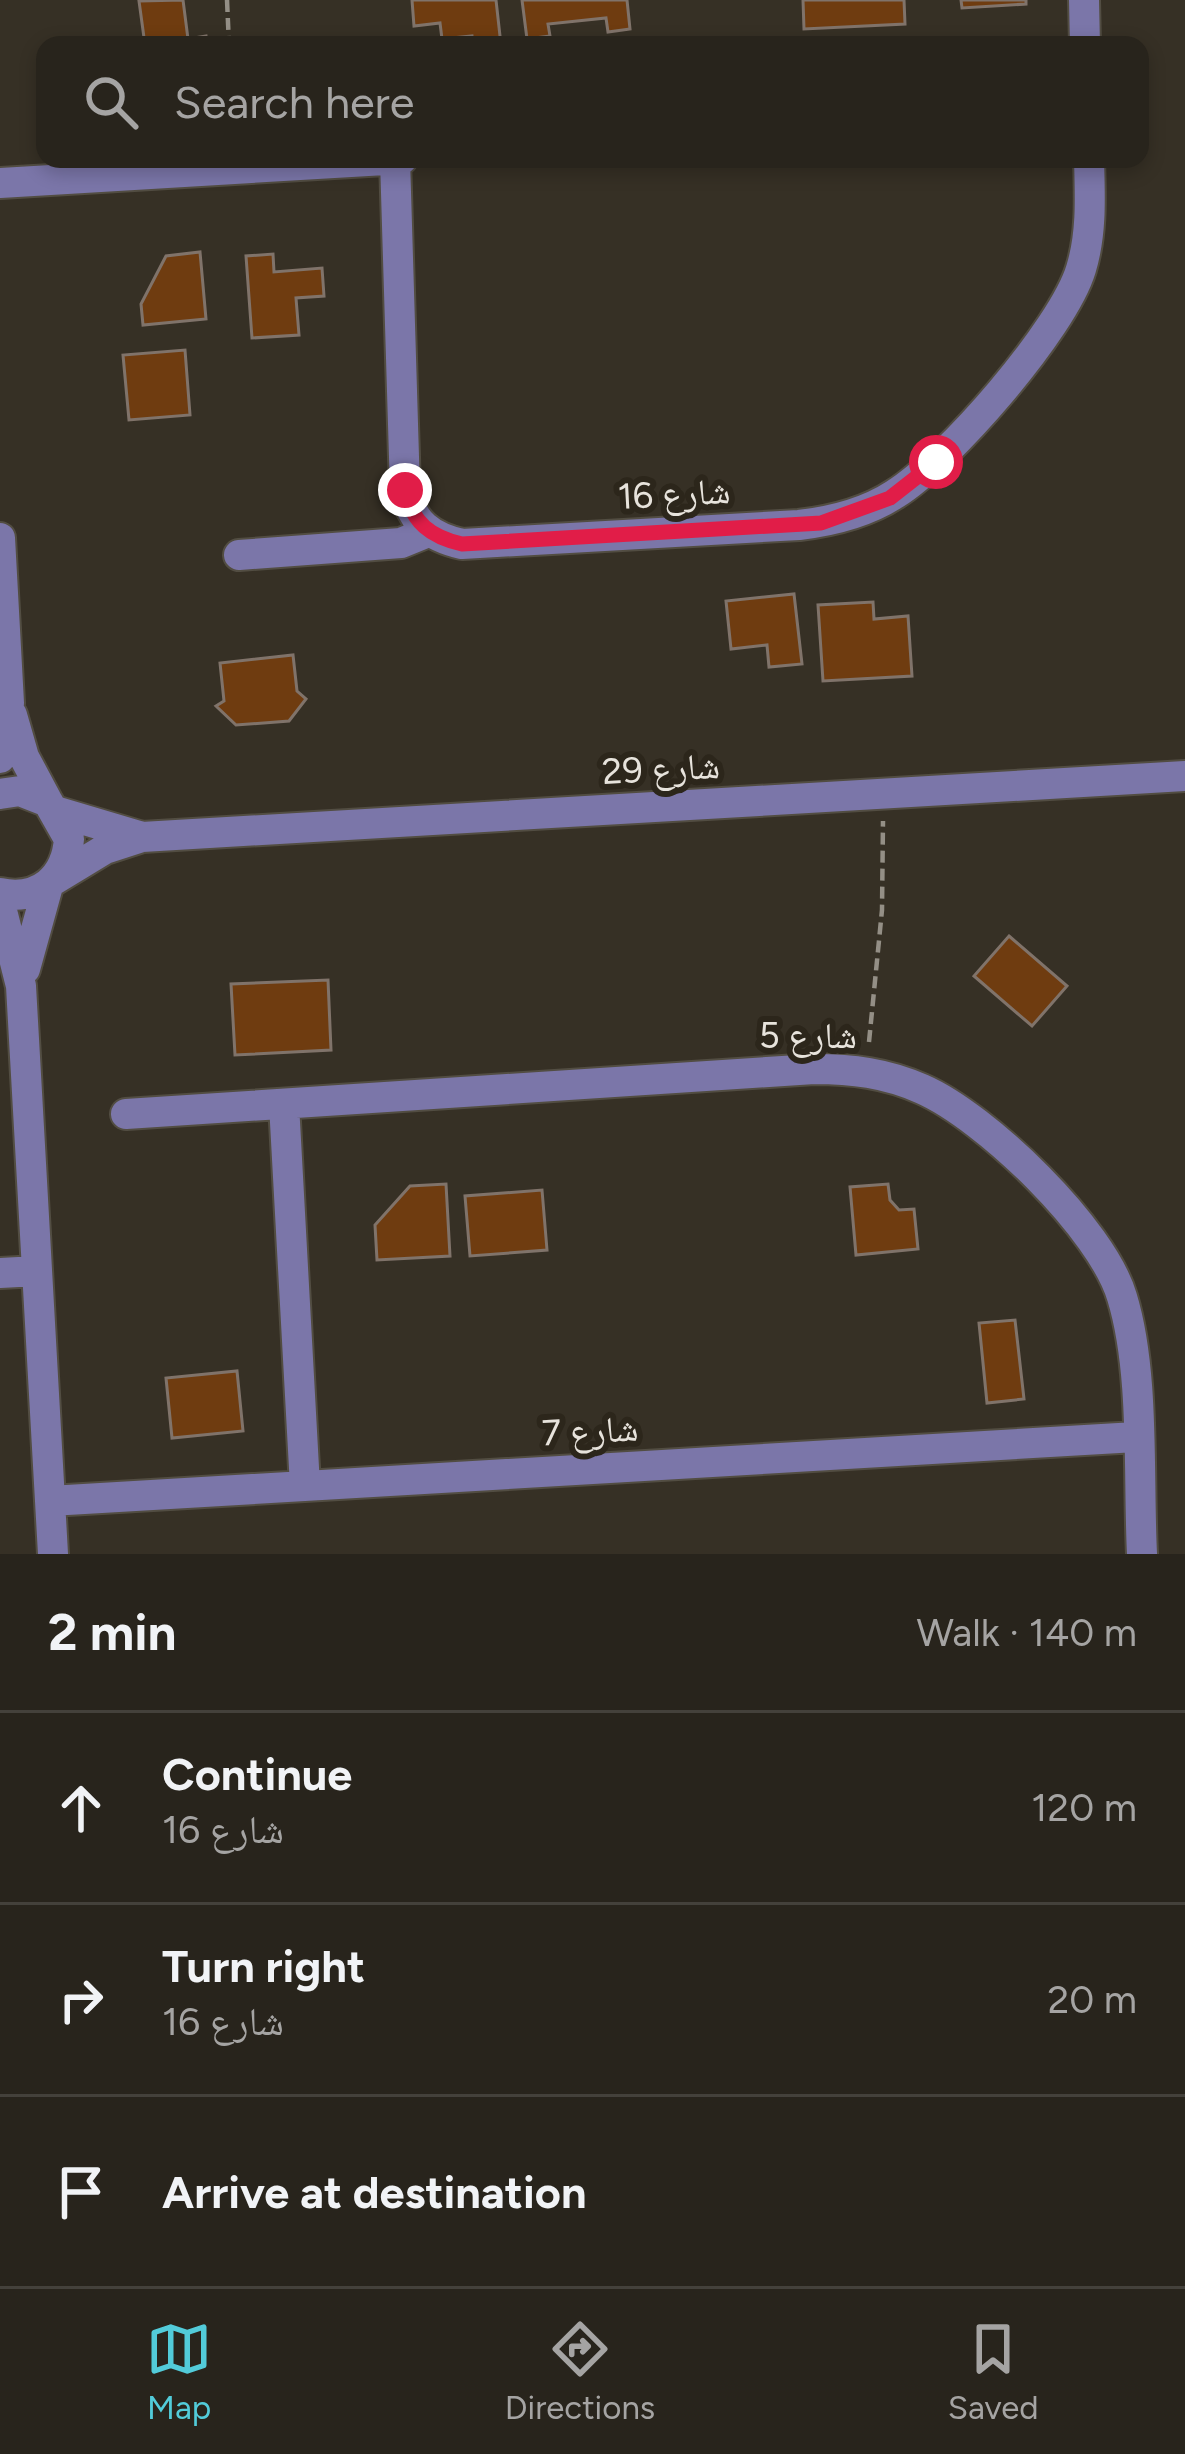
<!DOCTYPE html>
<meta charset="utf-8">
<style>
body{margin:0;font-family:Figtree,"Noto Naskh Arabic",sans-serif;background:#343029;color:#f1f3f6}
.stop{position:absolute;width:36px;height:36px;margin:-27px;border:9px solid #e11d48;border-radius:50%;background:#fff}
.stop.end{background:#e11d48;border-color:#fff;box-shadow:0 3px 12px #0008}
.list{margin:0;padding:0;list-style:none}
h2{display:flex;justify-content:space-between;align-items:center;height:156px;margin:0;padding:0 48px;font-size:51px}
h2 small{font-size:39px;font-weight:400;color:#a5a4a3}
.list li{display:grid;grid-template-columns:78px 1fr auto;gap:36px;align-items:center;box-sizing:border-box;height:192px;padding:0 48px;border-top:3px solid #44413b}
.list b{display:block;font-size:45px;white-space:nowrap}
.list p{margin:0;font-size:39px;white-space:nowrap;color:#a5a4a3}
.list em{font-size:39px;font-style:normal;color:#a5a4a3}
.icon{flex:none;width:66px;height:66px;fill:none;stroke:currentColor;stroke-width:2;stroke-linecap:round;stroke-linejoin:round}
.map{position:relative;flex:none;width:1185px;height:1554px;overflow:hidden}
.search{position:absolute;background:#28241c;box-shadow:0 6px 18px #0003;left:36px;right:36px;top:36px;height:132px;display:flex;align-items:center;gap:30px;box-sizing:border-box;padding:0 42px;border-radius:24px;color:#a5a4a3;font-size:45px}
.sheet{height:732px;background:#28241c}
nav{display:flex;justify-content:space-around;align-items:center;box-sizing:border-box;height:168px;border-top:3px solid #44413b;background:#28241c;font-size:33px;color:#a5a4a3}
nav a{display:grid;justify-items:center;gap:6px}
nav .on{color:#52cbd9}
.map>svg:first-child{display:block}
.building{fill:#6f3c10;stroke:#80736a;stroke-width:3}
.lines{fill:none;stroke-linecap:round;stroke-linejoin:round}
.minor-casing{stroke:#524d42;stroke-width:34}
.path{stroke:#948f86;stroke-width:4.5;stroke-dasharray:12 6;stroke-linecap:butt}
.minor{stroke:#7b76a9;stroke-width:30}
.route{stroke:#e11d48;stroke-width:15}
.labels{text-anchor:middle;stroke-width:12;stroke-linejoin:round;paint-order:stroke}
.street-label{font-size:36px;fill:#e7e3dc;stroke:#2c261b}
</style>
<div class="map">
<svg width="1185" height="1554" viewBox="0 0 1185 1554">
<rect width="100%" height="100%" fill="#363025"/>
<path class="building" d="M 183,0 L 188,39 L 206,36 L 207,45 L 145,45 L 139,1 Z
M 412,0 L 496,0 L 501,45 L 473,45 L 472,36 L 442,39 L 440,23 L 414,26 Z
M 522,0 L 627,0 L 630,29 L 608,32 L 606,18 L 548,24 L 550,36 L 527,39 Z
M 803,0 L 904,0 L 905,24 L 804,29 Z
M 961,0 L 1026,0 L 1026,4 L 962,8 Z
M 200,252 L 206,319 L 143,325 L 141,304 L 166,256 Z
M 273,254 L 274,272 L 322,268 L 324,296 L 296,298 L 299,335 L 252,338 L 246,256 Z
M 185,350 L 190,415 L 129,420 L 123,355 Z
M 794,594 L 802,664 L 769,667 L 767,645 L 731,649 L 726,601 Z
M 873,602 L 874,619 L 908,616 L 912,676 L 823,681 L 818,605 Z
M 293,655 L 297,691 L 306,699 L 289,721 L 236,725 L 216,706 L 224,701 L 220,663 Z
M 1009,936 L 1067,986 L 1032,1026 L 974,976 Z
M 328,980 L 331,1050 L 235,1055 L 231,984 Z
M 446,1184 L 450,1256 L 377,1260 L 375,1225 L 410,1186 Z
M 888,1184 L 890,1200 L 899,1210 L 914,1209 L 918,1249 L 856,1255 L 850,1187 Z
M 542,1190 L 547,1250 L 470,1256 L 465,1196 Z
M 1015,1320 L 1024,1399 L 987,1403 L 979,1323 Z
M 237,1371 L 243,1431 L 172,1438 L 166,1378 Z"/>
<g class="lines">
<g class="minor-casing">
<path id="minor" d="M 1084,0 L 1085,45
M 395,159 L 405,490 C 412,523 431,537 462,544 L 799,525 C 833,521 866,513 895,494 C 948,461 1063,329 1081,269 C 1092,233 1090,196 1089,159
M 0,183 L 402,159
M 0,538 L 9,703 L 0,758
M 239,555 L 401,543 L 428,532
M 12,715 L 24,757 L 48,802
M 0,794 L 20,791 L 48,802 L 69,839 C 66,878 39,901 0,893
M 58,812 L 142,837
M 54,880 L 105,849 L 142,837 L 1185,776
M 0,903 L 21,986 L 53,1554
M 25,969 L 48,886
M 284,1104 L 305,1486
M 126,1114 L 814,1069 C 852,1069 886,1073 922,1089 C 986,1117 1102,1229 1122,1297 C 1145,1372 1138,1475 1142,1554
M 0,1273 L 37,1271
M 50,1501 L 1136,1437"/>
</g>
<path class="path" d="M 227,0 L 229,45
M 869,1042 L 882,910 L 883,821"/>
<use href="#minor" class="minor"/>
</g>
<g class="lines">
<path class="route" d="M 405,490 C 412,523 431,537 462,544 L 821,523 L 890,498 L 936,462"/>
</g>
<g class="labels">
<g class="street-label">
<text transform="translate(674 493) rotate(-3)" y="13">شارع 16</text>
<text transform="translate(661 768) rotate(-3)" y="13">شارع 29</text>
<text x="808" y="1048">شارع 5</text>
<text transform="translate(590 1430) rotate(-3)" y="13">شارع 7</text>
</g>
</g>
</svg>
<div class="stop" style="left:936px;top:462px"></div>
<div class="stop end" style="left:405px;top:490px"></div>
<div class="search"><svg class="icon" aria-label="search" viewBox="0 0 24 24"><circle cx="10" cy="10" r="6"/><path d="M15 15l6 6"/></svg>Search here</div>
</div>
<section class="sheet">
<h2>2 min<small>Walk · 140 m</small></h2>
<ul class="list">
<li><svg class="icon" aria-label="ahead" viewBox="0 0 24 24"><path d="M12 20V5M6 11l6-6 6 6"/></svg><div><b>Continue</b><p>شارع 16</p></div><em>120 m</em></li>
<li><svg class="icon" aria-label="right" viewBox="0 0 24 24"><path d="M7 20v-9h11M14 6l5 5-5 5"/></svg><div><b>Turn right</b><p>شارع 16</p></div><em>20 m</em></li>
<li><svg class="icon" aria-label="arrive" viewBox="0 0 24 24"><path d="M6 21V4h12l-3 4 3 4H6"/></svg><div><b>Arrive at destination</b></div></li>
</ul>
</section>
<nav>
<a class="on"><svg class="icon" aria-label="map" viewBox="0 0 24 24"><path d="M3 6l6-2 6 2 6-2v14l-6 2-6-2-6 2zM9 4v14M15 6v14"/></svg>Map</a>
<a><svg class="icon" aria-label="directions" viewBox="0 0 24 24"><path d="M12 3l9 9-9 9-9-9zM9 14v-3h6M13 9l2 2-2 2"/></svg>Directions</a>
<a><svg class="icon" aria-label="saved" viewBox="0 0 24 24"><path d="M7 4h10v16l-5-4-5 4z"/></svg>Saved</a>
</nav>
